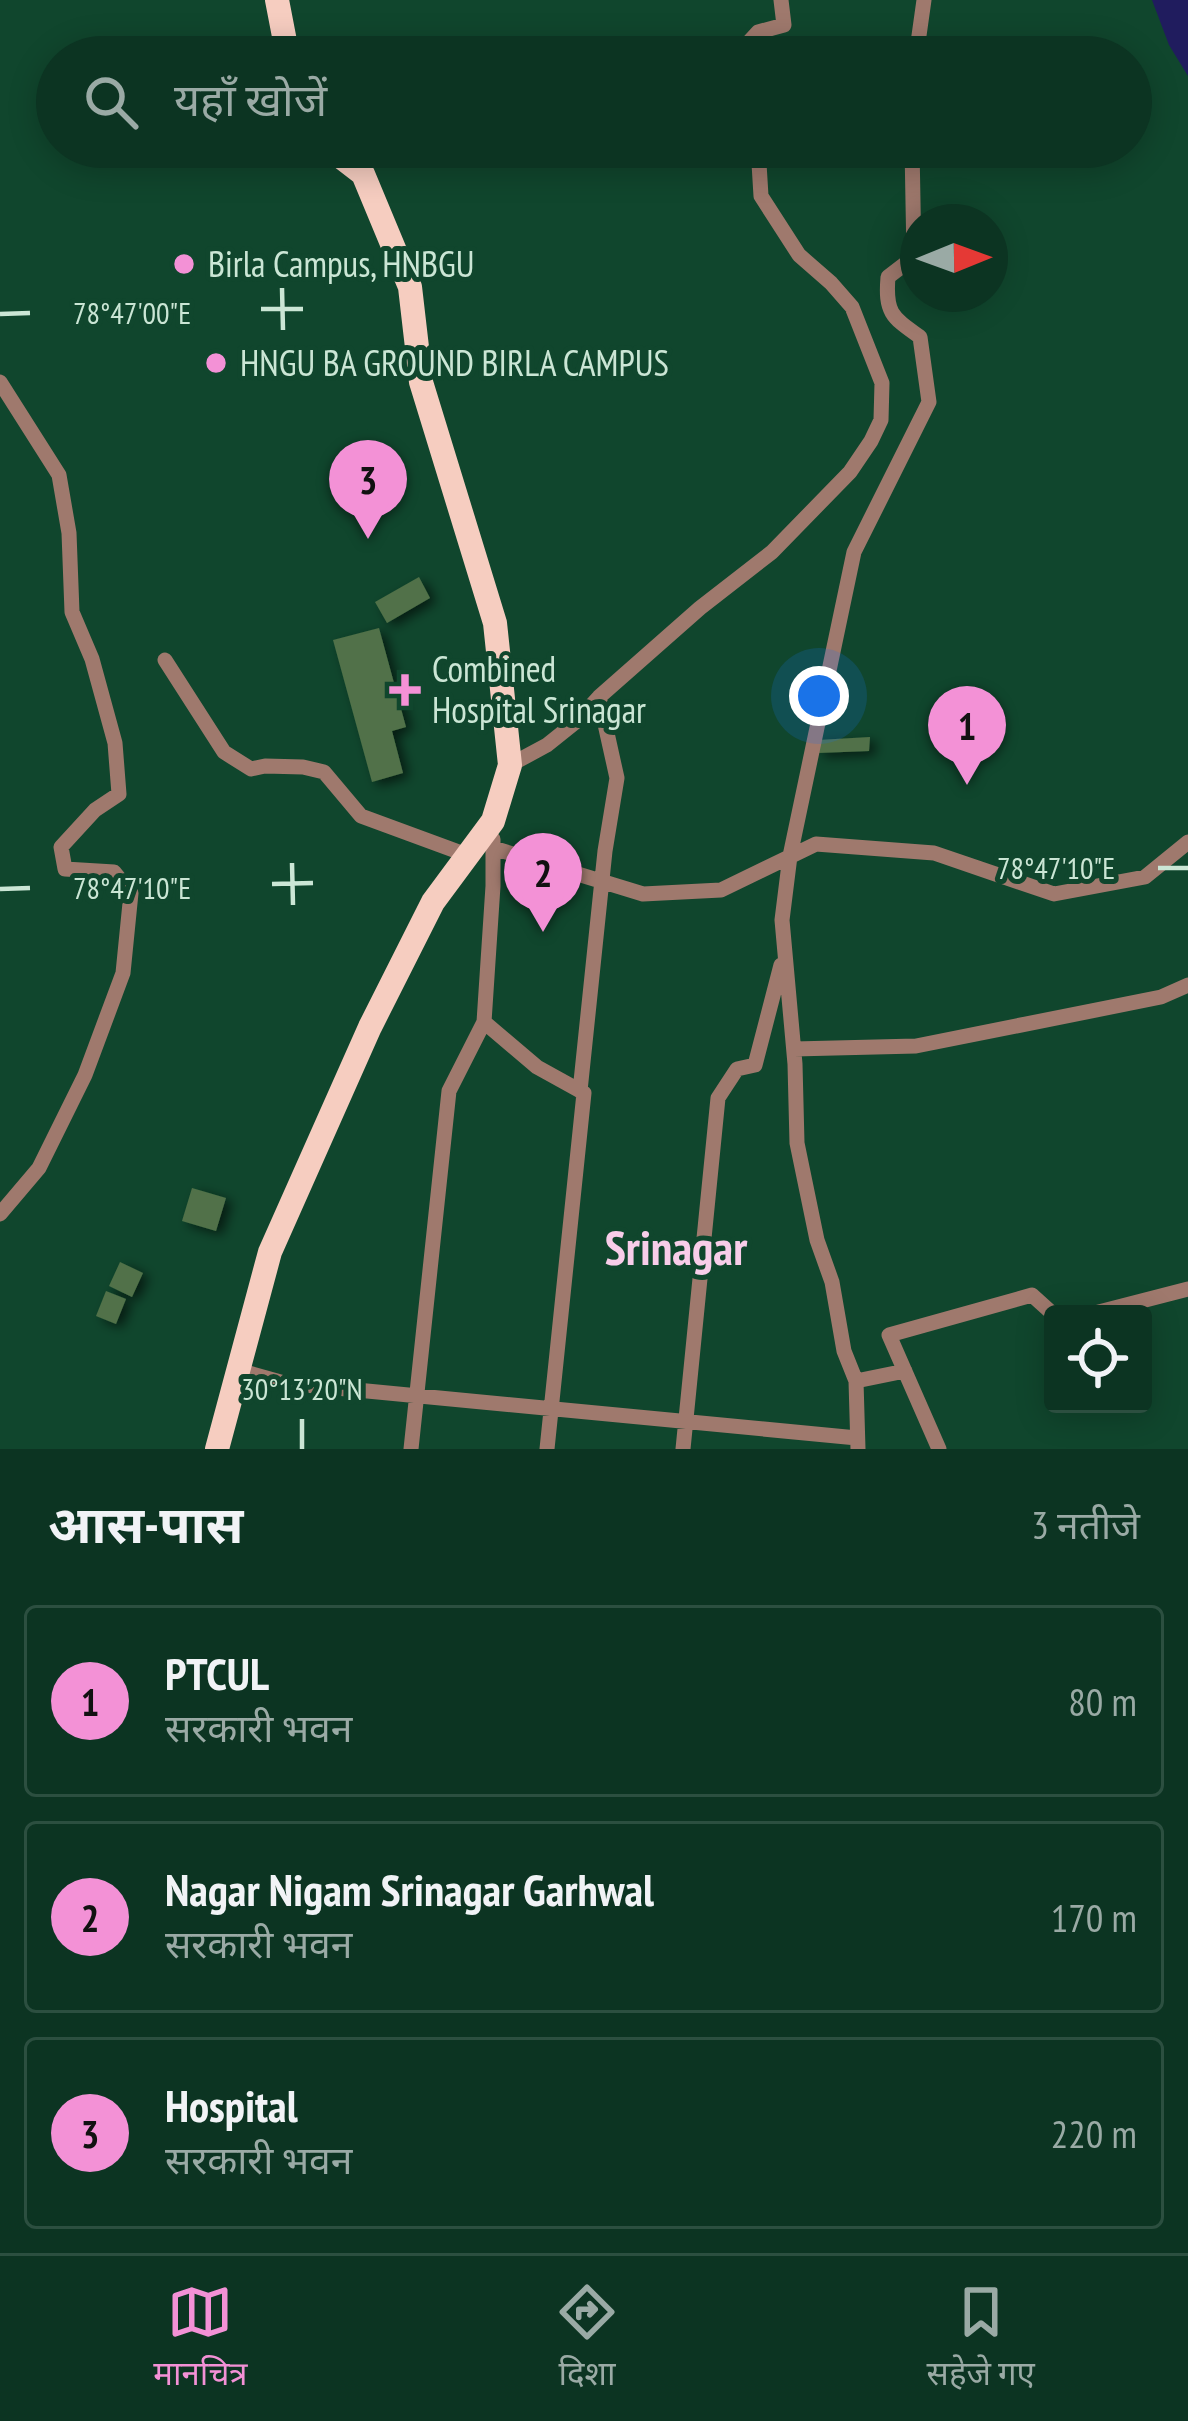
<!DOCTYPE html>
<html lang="hi">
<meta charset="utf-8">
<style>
body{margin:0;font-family:"PT Sans Narrow","Noto Sans Devanagari",sans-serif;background:#1a3f2f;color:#f1f3f6}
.controls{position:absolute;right:36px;bottom:36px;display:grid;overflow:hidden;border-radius:12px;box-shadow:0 6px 30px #0003}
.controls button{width:108px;height:108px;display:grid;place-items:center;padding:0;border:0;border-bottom:3px solid #2c4f40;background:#0c3422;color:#f1f3f6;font:60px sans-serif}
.compass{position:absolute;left:900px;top:204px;width:108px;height:108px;border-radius:50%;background:#0c3422;box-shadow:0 6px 30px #0003;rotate:89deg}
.you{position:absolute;left:819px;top:696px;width:42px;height:42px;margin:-30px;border:9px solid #fff;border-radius:50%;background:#1a73e8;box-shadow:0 0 0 18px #1a73e833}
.badge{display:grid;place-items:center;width:78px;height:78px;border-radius:50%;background:#f391d6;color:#111;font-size:39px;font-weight:700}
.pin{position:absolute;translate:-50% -99px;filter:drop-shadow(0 3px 6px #0008)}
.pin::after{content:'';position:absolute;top:63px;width:42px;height:36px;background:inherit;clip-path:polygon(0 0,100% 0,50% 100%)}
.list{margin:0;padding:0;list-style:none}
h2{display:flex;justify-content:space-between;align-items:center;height:156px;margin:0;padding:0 48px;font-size:51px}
h2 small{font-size:39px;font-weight:400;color:#9aaaa5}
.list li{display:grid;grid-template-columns:78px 1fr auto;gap:36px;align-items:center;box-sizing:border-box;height:192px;margin:0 24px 24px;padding:0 24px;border:3px solid #2c4f40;border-radius:12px}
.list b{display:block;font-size:45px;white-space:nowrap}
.list p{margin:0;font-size:39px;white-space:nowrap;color:#9aaaa5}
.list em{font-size:39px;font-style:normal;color:#9aaaa5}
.icon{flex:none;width:66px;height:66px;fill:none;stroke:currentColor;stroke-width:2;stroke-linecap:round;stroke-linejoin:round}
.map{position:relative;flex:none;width:1188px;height:1449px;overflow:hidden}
.search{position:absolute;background:#0c3422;box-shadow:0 6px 30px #0003;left:36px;right:36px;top:36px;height:132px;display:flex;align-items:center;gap:30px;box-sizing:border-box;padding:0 42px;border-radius:66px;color:#9aaaa5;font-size:45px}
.sheet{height:804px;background:#0c3422}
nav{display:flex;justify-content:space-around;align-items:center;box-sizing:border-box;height:168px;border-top:3px solid #2c4f40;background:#0c3422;font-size:33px;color:#9aaaa5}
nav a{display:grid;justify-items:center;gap:6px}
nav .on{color:#f391d6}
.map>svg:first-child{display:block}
.water{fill:#201c5e}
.building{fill:#517148;filter:url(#shadow)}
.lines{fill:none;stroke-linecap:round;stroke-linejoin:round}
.minor{stroke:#9f796d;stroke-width:15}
.trunk{stroke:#f6cdc0;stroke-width:24}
.ticks{fill:none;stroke:#cbe6d5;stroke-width:4.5}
.poi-dot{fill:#f391d6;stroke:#10462d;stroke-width:4.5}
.labels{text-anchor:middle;stroke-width:10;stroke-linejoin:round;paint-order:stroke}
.poi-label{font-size:36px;fill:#cbe6d5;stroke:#10462d;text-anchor:start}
.district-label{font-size:48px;font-weight:bold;fill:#f8cde9;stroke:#10462d}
.ticks-label{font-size:30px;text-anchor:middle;fill:#cbe6d5;stroke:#10462d;stroke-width:10;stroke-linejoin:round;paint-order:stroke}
</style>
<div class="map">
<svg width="1188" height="1449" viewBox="0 0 1188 1449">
<defs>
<filter id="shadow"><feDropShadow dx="6" dy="4" stdDeviation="6" flood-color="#0009"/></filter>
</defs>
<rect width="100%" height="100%" fill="#10462d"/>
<path class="water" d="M 1152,0 L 1188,0 L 1188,76 L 1169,45 Z"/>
<path class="building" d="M 419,577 L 430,598 L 387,623 L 375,602 Z
M 379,628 L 406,727 L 392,731 L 403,773 L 372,782 L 333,640 Z
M 870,737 L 869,751 L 818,753 L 818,740 Z
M 192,1188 L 226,1198 L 216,1231 L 182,1221 Z
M 120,1262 L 143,1273 L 132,1297 L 109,1286 Z
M 106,1291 L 126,1299 L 116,1324 L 96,1316 Z"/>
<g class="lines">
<path class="minor" d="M 735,57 L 758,32 L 784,25 L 781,0
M 916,57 L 924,0
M 0,382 L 59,475 L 69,533 L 72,612 L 92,659 L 115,743 L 119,794 L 95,810 L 61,847 L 65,869 L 114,872 L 131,893 L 123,973 L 85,1075 L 39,1168 L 0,1214
M 165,660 L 224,752 L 251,769 L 265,766 L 303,767 L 324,772 L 361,816 L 467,855
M 510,765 L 547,745 L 577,721 L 599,697 L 700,608 L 772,552 L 850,472 L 871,441 L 881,420 L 882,383 L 852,307 L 831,283 L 799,255 L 761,196 L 758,147
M 493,848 L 643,894 L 721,890 L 816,844 L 934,853 L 1054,894 L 1145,877 L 1188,842
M 484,1022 L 537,1067 L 584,1093 L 547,1449
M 794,1049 L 916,1046 L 1161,997 L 1188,985
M 580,1091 L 605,851 L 617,778 L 599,697
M 1091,1314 L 1188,1289
M 238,1370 L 284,1383 L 857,1438
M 905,1371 L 856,1381 L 844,1351 L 832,1282 L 817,1240 L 797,1143 L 795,1064 L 782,920 L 790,856 L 854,552 L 929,402 L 920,337 C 892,317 885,313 888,277 L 914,257 L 912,147
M 856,1381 L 858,1449
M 411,1449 L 449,1091 L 484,1022 L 493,886 L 493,839
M 683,1449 L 718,1098 L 737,1069 L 755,1065 L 781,965
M 939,1449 L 889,1335 L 1032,1295 L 1053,1314"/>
<path class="trunk" d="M 277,0 L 288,57
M 217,1449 L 270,1252 L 370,1027 L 433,902 L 493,821 L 510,765 L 495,623 L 421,382 L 410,287 L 363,174 L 328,147"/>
</g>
<path class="ticks" d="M 282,288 L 283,330M 261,309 L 303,309M 0,314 L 30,313M 292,863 L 293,905M 1158,868 L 1188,868M 272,884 L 313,883M 0,889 L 30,888M 302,1419 L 302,1449"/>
<g class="poi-dot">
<circle cx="184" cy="264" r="12"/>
<circle cx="216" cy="363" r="12"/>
<path d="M399 672h12v12h12v12h-12v12h-12v-12h-12v-12h12z"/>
</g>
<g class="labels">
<g class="poi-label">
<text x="208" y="277">Birla Campus, HNBGU</text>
<text x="240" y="376">HNGU BA GROUND BIRLA CAMPUS</text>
<text x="432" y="682">Combined<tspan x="432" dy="41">Hospital Srinagar</tspan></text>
</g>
<g class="district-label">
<text x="676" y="1265">Srinagar</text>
</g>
</g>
<g class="ticks-label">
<text x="132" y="324">78°47'00"E</text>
<text x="1056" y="879">78°47'10"E</text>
<text x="132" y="899">78°47'10"E</text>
<text x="302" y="1400">30°13'20"N</text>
</g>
</svg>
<div class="controls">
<button><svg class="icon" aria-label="locate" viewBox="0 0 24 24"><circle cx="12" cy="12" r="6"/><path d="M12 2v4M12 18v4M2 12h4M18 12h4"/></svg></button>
</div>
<svg class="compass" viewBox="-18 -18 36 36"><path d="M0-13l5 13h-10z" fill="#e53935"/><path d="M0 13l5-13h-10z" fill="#9aaaa5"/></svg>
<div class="you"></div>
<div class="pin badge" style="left:967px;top:785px">1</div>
<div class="pin badge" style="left:543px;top:932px">2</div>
<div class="pin badge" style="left:368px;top:539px">3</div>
<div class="search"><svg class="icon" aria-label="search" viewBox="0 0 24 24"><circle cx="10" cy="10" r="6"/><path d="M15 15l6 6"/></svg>यहाँ खोजें</div>
</div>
<section class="sheet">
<h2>आस-पास<small>3 नतीजे</small></h2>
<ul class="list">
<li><span class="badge">1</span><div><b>PTCUL</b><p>सरकारी भवन</p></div><em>80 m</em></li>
<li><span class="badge">2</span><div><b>Nagar Nigam Srinagar Garhwal</b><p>सरकारी भवन</p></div><em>170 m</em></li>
<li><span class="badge">3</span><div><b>Hospital</b><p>सरकारी भवन</p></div><em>220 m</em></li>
</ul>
</section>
<nav>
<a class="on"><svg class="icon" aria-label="map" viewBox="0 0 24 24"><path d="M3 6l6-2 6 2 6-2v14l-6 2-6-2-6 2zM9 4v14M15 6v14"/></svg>मानचित्र</a>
<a><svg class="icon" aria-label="directions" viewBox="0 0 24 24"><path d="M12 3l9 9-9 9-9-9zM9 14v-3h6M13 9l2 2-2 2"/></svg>दिशा</a>
<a><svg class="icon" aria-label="saved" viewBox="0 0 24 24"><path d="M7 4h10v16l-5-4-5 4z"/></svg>सहेजे गए</a>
</nav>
